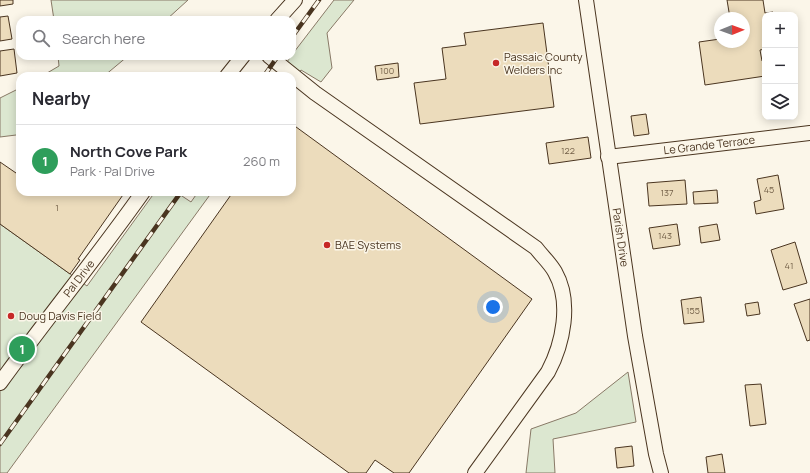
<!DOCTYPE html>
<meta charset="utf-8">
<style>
body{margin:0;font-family:Manrope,sans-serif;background:#f7f7f7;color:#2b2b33}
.controls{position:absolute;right:12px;top:12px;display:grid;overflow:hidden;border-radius:8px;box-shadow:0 2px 10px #0003}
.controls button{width:36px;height:36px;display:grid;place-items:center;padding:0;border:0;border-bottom:1px solid #e1e1e2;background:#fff;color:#2b2b33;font:20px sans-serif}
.compass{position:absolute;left:714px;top:12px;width:36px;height:36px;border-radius:50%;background:#fff;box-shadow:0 2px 10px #0003;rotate:89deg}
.you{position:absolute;left:493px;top:307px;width:14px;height:14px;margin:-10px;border:3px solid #fff;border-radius:50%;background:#1a73e8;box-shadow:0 0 0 6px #1a73e833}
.badge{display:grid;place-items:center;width:26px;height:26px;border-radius:50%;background:#c62828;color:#fff;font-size:13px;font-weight:700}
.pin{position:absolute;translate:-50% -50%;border:2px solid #fff;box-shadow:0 1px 4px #0006}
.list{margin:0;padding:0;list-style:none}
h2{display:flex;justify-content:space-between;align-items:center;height:52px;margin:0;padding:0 16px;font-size:17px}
h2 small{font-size:13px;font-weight:400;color:#7c7c81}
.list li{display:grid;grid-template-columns:26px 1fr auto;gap:12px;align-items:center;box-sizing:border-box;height:72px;padding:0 16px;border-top:1px solid #e1e1e2}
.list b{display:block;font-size:15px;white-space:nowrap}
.list p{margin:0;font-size:13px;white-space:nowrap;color:#7c7c81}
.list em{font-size:13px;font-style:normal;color:#7c7c81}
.icon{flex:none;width:22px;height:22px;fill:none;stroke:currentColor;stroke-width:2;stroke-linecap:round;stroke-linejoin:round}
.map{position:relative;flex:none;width:810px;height:473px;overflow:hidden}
.search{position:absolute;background:#fff;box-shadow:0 2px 10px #0003;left:16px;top:16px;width:280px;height:44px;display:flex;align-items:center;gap:10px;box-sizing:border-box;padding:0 14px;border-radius:12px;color:#7c7c81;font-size:15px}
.panel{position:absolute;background:#fff;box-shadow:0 2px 10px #0003;left:16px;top:72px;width:280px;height:124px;border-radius:12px}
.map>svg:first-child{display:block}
.green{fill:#dce7d0;stroke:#887966}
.building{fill:#ecdcbc;stroke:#4a3520}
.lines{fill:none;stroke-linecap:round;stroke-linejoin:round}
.minor-casing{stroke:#4a3520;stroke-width:16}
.minor{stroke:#fbf6e9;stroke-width:14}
.rail-casing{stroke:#4a3520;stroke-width:4.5}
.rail{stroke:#fbf6e9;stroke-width:3;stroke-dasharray:9;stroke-linecap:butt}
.poi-dot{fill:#c62828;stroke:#fbf6e9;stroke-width:1.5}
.labels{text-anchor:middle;stroke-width:3;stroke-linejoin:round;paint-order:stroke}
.number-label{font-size:9px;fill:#725f47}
.poi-label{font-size:11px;fill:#4a3520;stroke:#fbf6e9;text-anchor:start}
.street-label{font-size:11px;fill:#4a3520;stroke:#fbf6e9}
</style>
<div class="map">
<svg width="810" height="473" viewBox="0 0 810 473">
<rect width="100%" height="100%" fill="#fbf6e9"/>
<path class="green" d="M 51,0 L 188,0 L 166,20 L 54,20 Z
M 334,0 L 354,0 L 327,33 L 332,68 L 321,82 L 301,70 L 292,82 L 292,76 L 278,76 L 291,56 Z
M 58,56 L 128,56 L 104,76 L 42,76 L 59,66 Z
M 20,88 L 20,133 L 16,135 L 0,137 L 0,98 Z
M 155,192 L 176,192 L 191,202 L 198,192 L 212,192 L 7,473 L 0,473 L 0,224 L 87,286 Z
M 628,372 L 636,422 L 553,439 L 555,473 L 526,473 L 531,429 L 576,413 Z"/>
<path class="building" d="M 0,0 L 13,0 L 13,4 L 0,6 Z
M 727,0 L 763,0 L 765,13 L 773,12 L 773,15 L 765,15 L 765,49 L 760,50 L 762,61 L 765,61 L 765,76 L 705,85 L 699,42 L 720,39 L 720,42 L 744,42 L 744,18 L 730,18 Z
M 8,16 L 12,39 L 0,41 L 0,17 Z
M 543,23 L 554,107 L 420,124 L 414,83 L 446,79 L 442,48 L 466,45 L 464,33 Z
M 14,49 L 17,73 L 0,76 L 0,51 Z
M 398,63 L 399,77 L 377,80 L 375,66 Z
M 646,114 L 649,134 L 634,136 L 631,116 Z
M 292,124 L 532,299 L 409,473 L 394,473 L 375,460 L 366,473 L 349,473 L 141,322 L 233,192 L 292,192 Z
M 588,137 L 591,158 L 549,164 L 546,143 Z
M 0,162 L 16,173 L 20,166 L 20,192 L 125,192 L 78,259 L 80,260 L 70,274 L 0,224 Z
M 778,175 L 784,209 L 756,214 L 754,202 L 761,200 L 757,179 Z
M 685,180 L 687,204 L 649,206 L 647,183 Z
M 717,190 L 718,203 L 694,204 L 693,192 Z
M 677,224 L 680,245 L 653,249 L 649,228 Z
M 717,224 L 720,240 L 701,243 L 699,227 Z
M 795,242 L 807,283 L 783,290 L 771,250 Z
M 701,297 L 704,322 L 684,324 L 681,300 Z
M 810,299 L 810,340 L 807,341 L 794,304 Z
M 758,302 L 760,314 L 747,316 L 745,304 Z
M 761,384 L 766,424 L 750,426 L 745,385 Z
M 632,446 L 634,466 L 617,468 L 615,448 Z
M 722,454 L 725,473 L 708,473 L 706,457 Z"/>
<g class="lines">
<g class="minor-casing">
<g id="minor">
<path id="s1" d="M 586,0 L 635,336 L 656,454 L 661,473"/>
<path d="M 277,20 L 295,0"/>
<path d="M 269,56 L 315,93 L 536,248 C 542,256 550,263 555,272 C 572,302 563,344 548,372 L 475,473"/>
<path d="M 227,76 L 243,56"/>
<path id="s2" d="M 608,157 L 810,133"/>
<path id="s3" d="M 0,383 C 47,318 97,257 143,192"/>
</g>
</g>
<use href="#minor" class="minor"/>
<g class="rail-casing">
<path id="rail" d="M 292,37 L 319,0
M 264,76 L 278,56
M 0,444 L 181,192"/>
</g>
<use href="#rail" class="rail"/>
</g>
<g class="poi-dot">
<circle cx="496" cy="63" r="4"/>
<circle cx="327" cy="245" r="4"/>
<circle cx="11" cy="316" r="4"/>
</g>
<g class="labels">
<g class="number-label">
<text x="387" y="74">100</text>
<text x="568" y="154">122</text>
<text x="769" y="193">45</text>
<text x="667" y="196">137</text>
<text x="57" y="211">1</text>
<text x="665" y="239">143</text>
<text x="789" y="269">41</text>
<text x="693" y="314">155</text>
</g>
<g class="poi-label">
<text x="504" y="61">Passaic County<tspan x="504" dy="13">Welders Inc</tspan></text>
<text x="335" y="249">BAE Systems</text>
<text x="19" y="320">Doug Davis Field</text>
</g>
<g class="street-label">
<text dy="4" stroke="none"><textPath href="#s2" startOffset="102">Le Grande Terrace</textPath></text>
<text dy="4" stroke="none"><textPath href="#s1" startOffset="240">Parish Drive</textPath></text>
<text dy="4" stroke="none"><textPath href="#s3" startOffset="131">Pal Drive</textPath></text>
</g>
</g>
</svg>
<div class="controls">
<button>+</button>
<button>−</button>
<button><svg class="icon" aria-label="layers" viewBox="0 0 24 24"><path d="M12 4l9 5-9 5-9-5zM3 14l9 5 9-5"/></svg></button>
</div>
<svg class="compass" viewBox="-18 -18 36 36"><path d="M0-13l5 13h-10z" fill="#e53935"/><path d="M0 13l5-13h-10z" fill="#7c7c81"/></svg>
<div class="you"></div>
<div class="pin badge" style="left:22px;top:349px;background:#2e9e5b">1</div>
<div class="search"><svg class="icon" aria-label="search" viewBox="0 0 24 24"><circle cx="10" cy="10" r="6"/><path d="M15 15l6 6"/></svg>Search here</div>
<section class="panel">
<h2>Nearby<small></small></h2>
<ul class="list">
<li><span class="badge" style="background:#2e9e5b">1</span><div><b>North Cove Park</b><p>Park · Pal Drive</p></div><em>260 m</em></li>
</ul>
</section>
</div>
